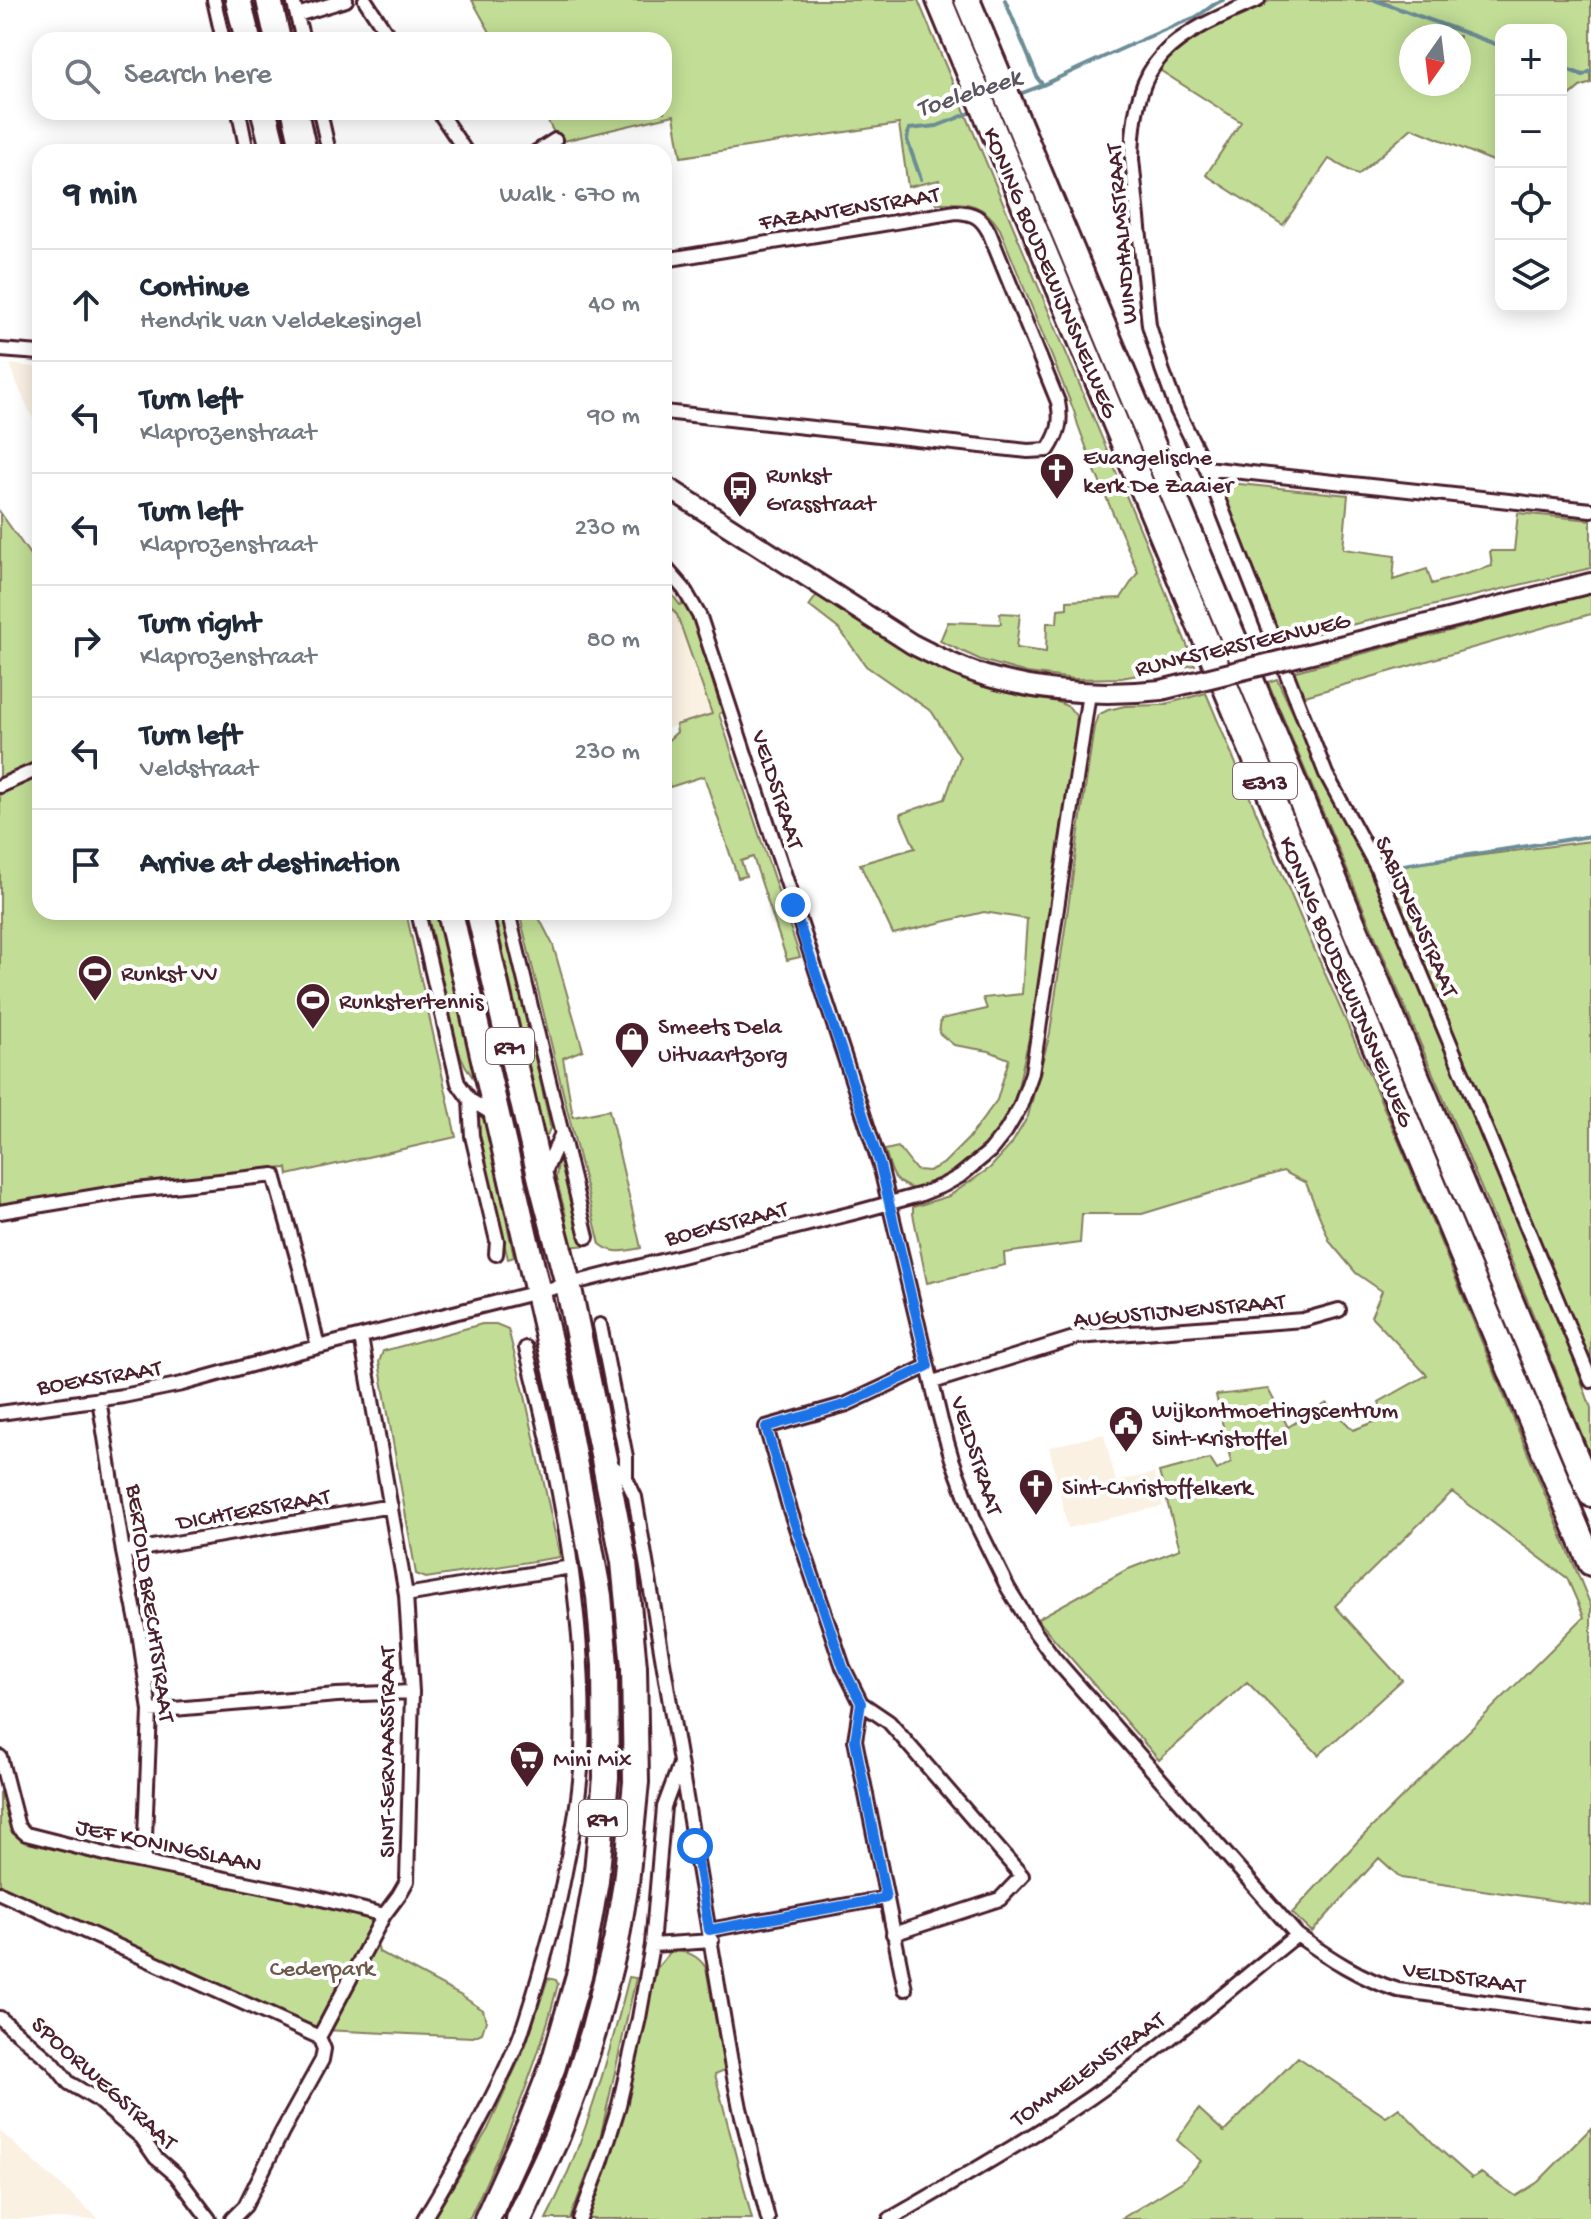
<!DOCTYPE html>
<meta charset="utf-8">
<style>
body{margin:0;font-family:"Gochi Hand",sans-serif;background:#f6f6f7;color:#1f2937}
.controls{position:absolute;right:24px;top:24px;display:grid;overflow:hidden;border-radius:16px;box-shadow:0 4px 20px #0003}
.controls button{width:72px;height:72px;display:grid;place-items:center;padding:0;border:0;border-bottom:2px solid #e0e1e3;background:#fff;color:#1f2937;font:40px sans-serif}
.compass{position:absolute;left:1399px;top:24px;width:72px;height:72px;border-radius:50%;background:#fff;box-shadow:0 4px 20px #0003;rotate:194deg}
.stop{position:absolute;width:24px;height:24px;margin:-18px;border:6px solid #1a73e8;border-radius:50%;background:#fff}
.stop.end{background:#1a73e8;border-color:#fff;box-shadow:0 2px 8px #0008}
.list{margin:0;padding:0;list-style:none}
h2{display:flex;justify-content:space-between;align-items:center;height:104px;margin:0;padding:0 32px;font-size:34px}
h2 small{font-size:26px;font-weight:400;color:#747a83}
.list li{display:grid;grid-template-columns:52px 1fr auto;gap:24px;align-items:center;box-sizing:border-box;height:112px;padding:0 32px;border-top:2px solid #e0e1e3}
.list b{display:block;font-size:30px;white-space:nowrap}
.list p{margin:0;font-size:26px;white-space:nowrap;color:#747a83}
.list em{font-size:26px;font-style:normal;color:#747a83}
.icon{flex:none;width:44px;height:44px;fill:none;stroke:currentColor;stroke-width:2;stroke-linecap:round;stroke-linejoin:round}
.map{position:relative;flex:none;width:1591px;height:2219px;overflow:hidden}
.search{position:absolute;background:#fff;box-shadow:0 4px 20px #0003;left:32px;top:32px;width:640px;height:88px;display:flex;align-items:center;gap:20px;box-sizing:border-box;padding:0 28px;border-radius:24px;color:#747a83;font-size:30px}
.panel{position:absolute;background:#fff;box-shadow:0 4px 20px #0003;left:32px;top:144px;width:640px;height:776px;border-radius:24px}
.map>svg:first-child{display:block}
.built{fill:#faf1e3}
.green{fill:#c2de96;stroke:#867e60;stroke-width:2;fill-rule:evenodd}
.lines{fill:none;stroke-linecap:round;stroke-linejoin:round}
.stream{stroke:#6c8c96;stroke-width:4}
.street-casing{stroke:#4a1f2b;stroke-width:18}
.secondary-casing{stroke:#4a1f2b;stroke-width:24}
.highway-casing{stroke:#4a1f2b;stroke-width:30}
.street{stroke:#fff;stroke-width:12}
.secondary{stroke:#fff;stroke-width:18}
.highway{stroke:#fff;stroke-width:24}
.secondary-bridge-casing{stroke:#4a1f2b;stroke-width:24;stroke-linecap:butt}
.secondary-bridge{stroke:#fff;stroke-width:18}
.route{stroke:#1a73e8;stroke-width:10}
.labels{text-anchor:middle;stroke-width:8;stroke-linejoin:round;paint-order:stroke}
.shield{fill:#fff;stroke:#80626b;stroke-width:2}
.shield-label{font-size:22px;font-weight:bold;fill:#4a1f2b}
.street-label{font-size:24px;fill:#4a1f2b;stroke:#fff}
.poi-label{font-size:24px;fill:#4a1f2b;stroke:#fff;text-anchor:start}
.park-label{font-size:24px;fill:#6e584b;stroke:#fff}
.water-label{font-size:26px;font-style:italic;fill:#5b5560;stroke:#fff}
</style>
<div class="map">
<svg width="1591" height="2219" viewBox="0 0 1591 2219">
<rect width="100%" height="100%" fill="#fff"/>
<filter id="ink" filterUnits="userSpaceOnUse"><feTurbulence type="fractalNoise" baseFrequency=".0125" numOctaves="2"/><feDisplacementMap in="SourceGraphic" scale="16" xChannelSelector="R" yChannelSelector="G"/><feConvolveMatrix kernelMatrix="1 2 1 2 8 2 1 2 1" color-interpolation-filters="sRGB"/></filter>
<g filter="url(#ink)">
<path class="built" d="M 10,364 L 40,368 L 40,434 L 17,384 Z
M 664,574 L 673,583 L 694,616 L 724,712 L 664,729 Z
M 1104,1434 L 1116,1482 L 1154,1473 L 1163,1506 L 1068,1528 L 1049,1447 Z
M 0,2131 L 99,2219 L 0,2219 Z"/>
<path class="green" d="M 472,0 L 918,0 L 1146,543 L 1195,665 L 1121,678 L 1075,679 L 1027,673 L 981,660 L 940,641 L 948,622 L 1001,624 L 1000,613 L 1020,614 L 1016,648 L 1046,652 L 1047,623 L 1057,623 L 1058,609 L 1067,608 L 1067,601 L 1121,598 L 1138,572 L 1095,471 L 1078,425 L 1074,411 L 1000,229 C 982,201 967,203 936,203 L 939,180 L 908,187 L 899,124 L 681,157 L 674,115 L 559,142 L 543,112 L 664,112 L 664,40 L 484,40 L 491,34 Z
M 1272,0 L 1591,0 L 1591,83 L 1580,87 L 1561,103 L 1561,30 L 1501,30 L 1501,155 L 1493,161 L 1412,128 L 1358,175 L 1329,159 L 1283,225 L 1206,175 L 1241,122 L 1158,69 L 1179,45 L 1215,24 ZM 1411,36 L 1459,36 L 1459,84 L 1411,84 Z
M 1220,482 L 1348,495 L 1343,549 L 1395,556 L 1393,580 L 1427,569 L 1432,584 L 1492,566 L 1490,551 L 1514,551 L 1518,513 L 1591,520 L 1591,568 L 1279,642 Z
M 0,512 L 40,569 L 40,912 L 406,912 L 456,1137 L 288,1175 L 287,1168 L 260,1169 L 122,1188 L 0,1208 Z
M 664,584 L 680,605 L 684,603 L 693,619 L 722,712 L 719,714 L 800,957 L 787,960 L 753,857 L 741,861 L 746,876 L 738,878 L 704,776 L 670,787 L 664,771 L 664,744 L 677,732 L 676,725 L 712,714 L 677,615 L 664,600 Z
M 1591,594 L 1591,614 L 1298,698 L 1288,673 Z
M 817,595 L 910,652 L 977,685 L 1021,696 L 1058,702 L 1069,707 L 1076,716 L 1078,733 L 1063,816 L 1033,1020 L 1014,1105 L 1001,1128 L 974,1156 L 951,1172 L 917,1190 C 891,1182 893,1175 885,1150 L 898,1147 L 916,1170 L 929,1171 L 943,1164 L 968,1139 L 997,1100 L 1009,1059 L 989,1051 L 954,1045 L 939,1033 L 941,1019 L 987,1009 L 983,998 L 1022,994 L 1027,919 L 984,912 L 893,934 L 860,864 L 915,848 L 900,814 L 945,799 L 960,757 L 932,712 L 866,666 L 840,630 L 809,606 Z
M 1277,679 L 1334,801 L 1369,868 L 1406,950 L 1561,1325 L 1591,1408 L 1591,1457 L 1493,1216 L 1268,682 Z
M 1206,693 L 1305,928 L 1402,1149 L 1591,1606 L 1591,1906 L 1401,1878 L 1379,1858 L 1312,1932 L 1292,1913 L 1359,1840 L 1584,1617 L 1567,1578 L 1452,1492 L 1335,1606 L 1402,1680 L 1319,1755 L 1247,1682 L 1159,1760 L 1037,1619 L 1126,1570 L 1180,1549 L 1159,1472 L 1210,1459 L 1217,1470 L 1231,1462 L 1216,1395 L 1268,1389 L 1288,1427 L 1327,1403 L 1353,1430 L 1385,1418 L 1379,1402 L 1427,1375 L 1371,1316 L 1382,1291 L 1356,1273 L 1330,1242 L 1306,1183 L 1283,1171 L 1142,1214 L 1082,1214 L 1080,1243 L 1004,1253 L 1005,1265 L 927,1283 L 913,1214 L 913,1207 L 949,1196 L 990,1168 L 1011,1145 L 1028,1116 L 1050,1033 L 1094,727 L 1098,715 L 1108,710 L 1125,706 L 1162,705 Z
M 1591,841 L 1591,1364 L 1383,868 Z
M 427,912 L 436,912 L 478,1086 L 465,1065 L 459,1052 Z
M 458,912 L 471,912 L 541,1219 L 538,1220 L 516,1129 L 506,1114 Z
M 494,912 L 502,912 L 549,1120 L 550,1128 L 547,1136 L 545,1136 Z
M 519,912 L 536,912 L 553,945 L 583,1050 L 563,1058 L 573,1117 L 609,1110 L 641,1248 C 625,1251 613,1255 600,1244 Z
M 480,1115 L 484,1115 L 489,1121 L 487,1129 L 514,1257 L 508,1259 L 476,1126 L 476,1118 Z
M 558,1162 L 561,1162 L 580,1241 L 588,1240 L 588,1245 L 567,1247 L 566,1216 L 556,1178 Z
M 482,1324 L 496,1324 L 508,1329 L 525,1396 L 560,1557 L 426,1578 L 416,1574 L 379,1362 L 383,1351 Z
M 0,1780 L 10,1820 L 26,1842 L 301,1901 L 300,1903 L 307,1905 L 309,1903 L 368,1916 L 372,1919 L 379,1952 L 460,1995 L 483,2010 L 486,2021 L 482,2033 L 473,2037 L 323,2030 L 0,1886 Z
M 671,1951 C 687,1951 698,1955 706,1968 L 725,2070 L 715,2074 L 752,2219 L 588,2219 L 627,2103 L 657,1968 Z
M 629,1977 L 636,1978 L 599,2143 L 570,2219 L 546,2219 C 585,2144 608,2060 629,1977 Z
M 548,1978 L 556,1980 L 558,1984 C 538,2066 505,2143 469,2219 L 433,2219 L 488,2129 L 526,2045 Z
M 1298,2057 L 1386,2117 L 1399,2108 L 1436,2146 L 1472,2178 L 1481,2173 L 1516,2196 L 1538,2182 L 1591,2128 L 1591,2219 L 1121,2219 L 1183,2181 L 1201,2161 L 1177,2140 L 1199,2109 L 1224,2132 Z"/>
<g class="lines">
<path class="stream" d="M 1005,0 L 1038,79 L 1043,85 C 1092,62 1141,39 1191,19 C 1203,15 1211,4 1223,0
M 1375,0 L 1501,46
M 1561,67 L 1583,75 L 1591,71
M 1017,95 L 1043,85
M 921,179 L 907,140 L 909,129 L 937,126 L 975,111
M 1397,866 L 1591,836"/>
<g class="street-casing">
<path id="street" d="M 214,0 L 223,40
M 293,0 L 303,40
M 365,0 L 391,40
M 1258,0 C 1169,38 1134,55 1132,159 L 1149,325 L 1162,369 L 1177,410 L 1206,468 L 1326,774 L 1377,868 L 1591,1381
M 297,15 L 346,0
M 239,112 L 247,152
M 320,112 L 329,152
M 439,112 L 466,152
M 536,152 L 555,140
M 664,260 L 956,212 C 974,213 981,217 989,232 L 1058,402 C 1062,422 1059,433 1048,450 L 1028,451 L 664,412
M 0,350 L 40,353
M 1206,468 L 1591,510
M 664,566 L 684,589 L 700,617 L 880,1165 L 941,1421 L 952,1459 L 975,1521 L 1008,1588 L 1035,1632 L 1055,1659 L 1297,1935 C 1328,1957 1361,1979 1398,1990 L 1591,2017
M 0,786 L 40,768
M 418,912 L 458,1083 L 470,1100 L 494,1115
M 508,912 L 587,1237
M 470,1100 L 472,1136 L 497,1241 L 496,1254
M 544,1174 L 562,1133
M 0,1212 L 127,1191 L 274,1175 L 300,1268 L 318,1347
M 600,1325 L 626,1457 L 626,1478
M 933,1382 L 1077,1337 L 1303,1320 L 1339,1310
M 99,1399 L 123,1552 L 139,1632 L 150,1711 L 144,1862
M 0,1413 L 123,1396 L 182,1384 L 298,1352 L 857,1212 L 919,1195 L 944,1185 L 960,1176 L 990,1151 L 1006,1131 L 1020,1107 L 1032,1073 L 1039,1029 L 1089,693
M 607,1461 L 626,1478 L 635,1497 L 731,2062 L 740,2108 L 768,2219
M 123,1552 L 391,1506
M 406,1595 L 571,1567
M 861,1703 L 855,1740 L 905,1989
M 150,1711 L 337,1695 L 412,1692
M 0,1757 L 18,1827 L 26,1834 L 117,1857 L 310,1896 L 384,1915
M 0,1893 L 319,2037
M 709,1930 L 886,1898
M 893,1934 L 1000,1899 L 1022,1876 L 889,1722 L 861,1703 L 843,1667 L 790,1510 L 766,1427 L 847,1404 L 928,1366
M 652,1945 L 712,1941
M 0,2018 L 53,2063 L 69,2083 L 96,2099 L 142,2138 L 156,2158 L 176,2175 L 209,2219
M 232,2219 L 245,2206 L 282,2132 L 322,2060 L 324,2049 L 319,2037 L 323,2030 L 384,1915 L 399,1895 L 407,1881 L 412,1692 L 406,1595 L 361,1337
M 424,2219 C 457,2164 489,2108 515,2048 C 522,2034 526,2018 531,2003 C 542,1966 553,1930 561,1892 C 570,1846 580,1801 582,1754 C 587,1617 560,1480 526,1348
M 580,2219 L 601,2163 L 619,2105 L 639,2018 L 652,1945 L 664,1807 L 680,1764
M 890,2219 C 951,2184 1011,2150 1069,2112 C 1150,2059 1222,1995 1297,1935"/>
</g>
<g class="secondary-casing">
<path id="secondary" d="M 664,485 L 912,644 C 938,657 965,671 993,678 C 1048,693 1105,696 1161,690
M 1324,650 L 1591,583"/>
</g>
<g class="highway-casing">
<path id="highway" d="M 238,0 L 248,40
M 269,0 L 278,40
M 939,0 L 1591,1563
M 967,0 L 1591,1494
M 264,112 L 274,152
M 295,112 L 304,152
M 450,912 L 563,1401 L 599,1596 L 605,1665 L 606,1778 L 596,1881 L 580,1972 L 553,2066 L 531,2122 L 487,2219
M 479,912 L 541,1180 L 568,1284 L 604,1459 L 624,1562 L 634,1667 L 636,1782 L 626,1883 L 616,1942 L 593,2033 L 578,2080 L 557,2136 L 519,2219"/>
</g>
<use href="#street" class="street"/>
<use href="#secondary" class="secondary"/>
<use href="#highway" class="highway"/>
<g class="secondary-bridge-casing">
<path id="secondary-bridge" d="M 1161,690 L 1324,650"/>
</g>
<use href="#secondary-bridge" class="secondary-bridge"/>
</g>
</g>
<g class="lines" filter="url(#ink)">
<path class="route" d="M 695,1846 L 709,1930 L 886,1898 L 855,1740 L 861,1703 L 843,1667 L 790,1510 L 766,1427 L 847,1404 L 928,1366 L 880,1165 L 793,905"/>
</g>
<defs>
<g id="church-pin" transform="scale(1.8)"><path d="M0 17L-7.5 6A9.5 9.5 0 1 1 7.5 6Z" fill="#4a1f2b" stroke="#fff"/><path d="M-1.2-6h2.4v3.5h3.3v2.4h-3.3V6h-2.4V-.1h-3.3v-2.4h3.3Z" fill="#fff"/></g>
<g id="bus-pin" transform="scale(1.8)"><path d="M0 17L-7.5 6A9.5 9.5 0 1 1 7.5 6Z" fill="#4a1f2b" stroke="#fff"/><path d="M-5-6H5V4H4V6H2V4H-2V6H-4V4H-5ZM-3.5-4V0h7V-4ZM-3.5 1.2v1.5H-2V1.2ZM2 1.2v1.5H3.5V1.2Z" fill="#fff"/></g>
<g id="stadium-pin" transform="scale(1.8)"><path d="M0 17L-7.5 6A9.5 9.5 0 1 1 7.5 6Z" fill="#4a1f2b" stroke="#fff"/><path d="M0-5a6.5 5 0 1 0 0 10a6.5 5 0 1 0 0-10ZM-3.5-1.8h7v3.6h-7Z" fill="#fff"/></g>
<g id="shop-pin" transform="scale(1.8)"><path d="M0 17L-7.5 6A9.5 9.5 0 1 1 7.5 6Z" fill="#4a1f2b" stroke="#fff"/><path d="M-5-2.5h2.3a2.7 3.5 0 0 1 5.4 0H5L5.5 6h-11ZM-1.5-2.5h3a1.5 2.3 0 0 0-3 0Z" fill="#fff"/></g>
<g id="civic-pin" transform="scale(1.8)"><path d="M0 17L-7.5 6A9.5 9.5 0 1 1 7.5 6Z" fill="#4a1f2b" stroke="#fff"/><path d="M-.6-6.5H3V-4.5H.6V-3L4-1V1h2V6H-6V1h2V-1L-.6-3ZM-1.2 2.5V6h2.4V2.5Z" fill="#fff"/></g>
<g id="supermarket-pin" transform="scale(1.8)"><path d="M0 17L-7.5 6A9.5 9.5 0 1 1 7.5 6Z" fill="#4a1f2b" stroke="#fff"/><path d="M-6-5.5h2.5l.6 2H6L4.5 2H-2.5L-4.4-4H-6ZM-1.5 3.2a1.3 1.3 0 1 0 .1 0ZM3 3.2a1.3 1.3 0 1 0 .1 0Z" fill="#fff"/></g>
</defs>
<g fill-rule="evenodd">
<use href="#church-pin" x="1057" y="470"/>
<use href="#bus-pin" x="740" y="488"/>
<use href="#stadium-pin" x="95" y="972"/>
<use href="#stadium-pin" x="313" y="1000"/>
<use href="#shop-pin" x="632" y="1039"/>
<use href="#civic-pin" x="1126" y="1423"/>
<use href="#church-pin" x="1036" y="1486"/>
<use href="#supermarket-pin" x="527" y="1758"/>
</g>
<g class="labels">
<g class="shield">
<rect x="1233" y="763" width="64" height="36" rx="6"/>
<rect x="486" y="1028" width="48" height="36" rx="6"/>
<rect x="579" y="1800" width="48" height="36" rx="6"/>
</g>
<g class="shield-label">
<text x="1265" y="789">E313</text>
<text x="510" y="1054">R71</text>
<text x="603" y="1826">R71</text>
</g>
<g class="street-label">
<text transform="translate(849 207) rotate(-9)" y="8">FAZANTENSTRAAT</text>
<text transform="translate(1120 234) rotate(-95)" y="8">WINDHALMSTRAAT</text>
<text transform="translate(1052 272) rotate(67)" y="8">KONING BOUDEWIJNSNELWEG</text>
<text transform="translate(1242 643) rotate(-13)" y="8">RUNKSTERSTEENWEG</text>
<text transform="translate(779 789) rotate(72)" y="8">VELDSTRAAT</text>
<text transform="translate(1418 916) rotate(66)" y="8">SABIJNENSTRAAT</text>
<text transform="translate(1348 981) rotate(67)" y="8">KONING BOUDEWIJNSNELWEG</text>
<text transform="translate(726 1222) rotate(-14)" y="8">BOEKSTRAAT</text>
<text transform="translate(1179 1309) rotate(-5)" y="8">AUGUSTIJNENSTRAAT</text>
<text transform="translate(99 1376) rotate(-9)" y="8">BOEKSTRAAT</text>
<text transform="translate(978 1455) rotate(72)" y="8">VELDSTRAAT</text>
<text transform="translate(253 1508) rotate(-10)" y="8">DICHTERSTRAAT</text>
<text transform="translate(152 1603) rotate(82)" y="8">BERTOLD BRECHTSTRAAT</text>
<text transform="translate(386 1752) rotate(-90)" y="8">SINT-SERVAASSTRAAT</text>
<text transform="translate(169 1844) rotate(12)" y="8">JEF KONINGSLAAN</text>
<text transform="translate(1464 1976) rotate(8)" y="8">VELDSTRAAT</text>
<text transform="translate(1087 2068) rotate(-35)" y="8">TOMMELENSTRAAT</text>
<text transform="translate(105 2082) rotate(42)" y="8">SPOORWEGSTRAAT</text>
</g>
<g class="poi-label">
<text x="1083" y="464">Evangelische<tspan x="1083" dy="28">kerk De Zaaier</tspan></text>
<text x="766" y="482">Runkst<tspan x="766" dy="28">Grasstraat</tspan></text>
<text x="121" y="980">Runkst VV</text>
<text x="339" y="1008">Runkstertennis</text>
<text x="658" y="1033">Smeets Dela<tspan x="658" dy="28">Uitvaartzorg</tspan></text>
<text x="1152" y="1417">Wijkontmoetingscentrum<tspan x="1152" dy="28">Sint-Kristoffel</tspan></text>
<text x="1062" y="1494">Sint-Christoffelkerk</text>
<text x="553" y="1766">Mini Mix</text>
</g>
<g class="park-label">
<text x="322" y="1975">Cederpark</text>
</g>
<g class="water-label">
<text transform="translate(968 91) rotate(-18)" y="9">Toelebeek</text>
</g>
</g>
</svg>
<div class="controls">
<button>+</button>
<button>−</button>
<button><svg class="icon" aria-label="locate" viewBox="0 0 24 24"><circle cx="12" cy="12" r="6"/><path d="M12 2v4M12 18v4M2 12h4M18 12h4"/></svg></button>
<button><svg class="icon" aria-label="layers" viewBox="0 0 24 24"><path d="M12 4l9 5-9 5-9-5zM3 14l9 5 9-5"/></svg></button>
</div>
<svg class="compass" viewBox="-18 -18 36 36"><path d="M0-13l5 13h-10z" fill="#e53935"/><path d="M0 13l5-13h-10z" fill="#747a83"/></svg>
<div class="stop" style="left:695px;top:1846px"></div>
<div class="stop end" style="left:793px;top:905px"></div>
<div class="search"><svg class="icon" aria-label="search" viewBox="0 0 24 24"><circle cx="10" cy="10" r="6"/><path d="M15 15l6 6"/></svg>Search here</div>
<section class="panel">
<h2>9 min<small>Walk · 670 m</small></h2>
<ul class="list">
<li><svg class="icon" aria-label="ahead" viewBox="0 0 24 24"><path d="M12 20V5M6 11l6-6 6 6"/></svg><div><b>Continue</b><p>Hendrik van Veldekesingel</p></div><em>40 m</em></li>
<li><svg class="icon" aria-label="left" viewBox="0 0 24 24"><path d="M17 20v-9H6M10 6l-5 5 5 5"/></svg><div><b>Turn left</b><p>Klaprozenstraat</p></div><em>90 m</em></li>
<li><svg class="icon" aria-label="left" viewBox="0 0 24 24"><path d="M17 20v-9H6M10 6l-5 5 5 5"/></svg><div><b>Turn left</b><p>Klaprozenstraat</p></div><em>230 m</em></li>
<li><svg class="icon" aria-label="right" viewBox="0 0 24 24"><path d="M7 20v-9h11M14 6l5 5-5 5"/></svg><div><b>Turn right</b><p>Klaprozenstraat</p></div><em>80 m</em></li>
<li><svg class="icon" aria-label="left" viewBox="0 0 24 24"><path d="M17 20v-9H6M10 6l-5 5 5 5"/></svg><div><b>Turn left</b><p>Veldstraat</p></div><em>230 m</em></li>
<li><svg class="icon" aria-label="arrive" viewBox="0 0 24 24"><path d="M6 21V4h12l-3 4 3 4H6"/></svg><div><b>Arrive at destination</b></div></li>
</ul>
</section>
</div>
